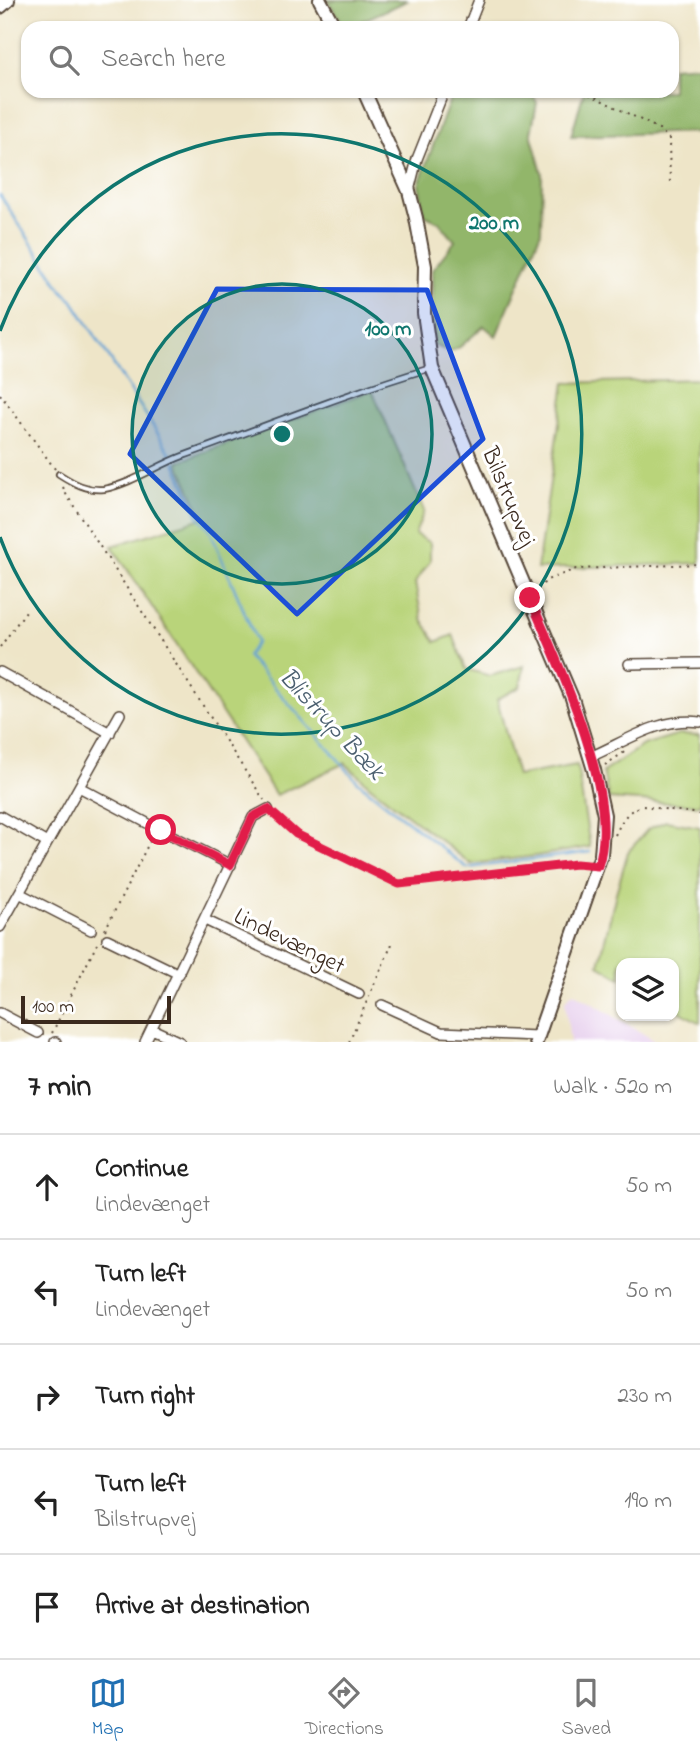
<!DOCTYPE html>
<meta charset="utf-8">
<style>
body{margin:0;font-family:"Indie Flower",sans-serif;background:#f6f6f6;color:#222}
.controls{position:absolute;right:21px;bottom:21px;display:grid;overflow:hidden;border-radius:14px;box-shadow:0 2px 5px #0004}
.controls button{width:63px;height:63px;display:grid;place-items:center;padding:0;border:0;border-bottom:2px solid #e0e0e0;background:#fff;color:#222;font:35px sans-serif}
.scale{position:absolute;left:21px;bottom:18px;width:150px;box-sizing:border-box;padding-left:7px;border:4px solid #3b2a1e;border-top:0;font-size:19px;line-height:24px;white-space:nowrap;color:#3b2a1e;-webkit-text-stroke:5px #fff;paint-order:stroke}
.stop{position:absolute;width:21px;height:21px;margin:-16px;border:5px solid #e11d48;border-radius:50%;background:#fff}
.stop.end{background:#e11d48;border-color:#fff;box-shadow:0 2px 7px #0008}
.list{margin:0;padding:0;list-style:none}
h2{display:flex;justify-content:space-between;align-items:center;height:91px;margin:0;padding:0 28px;font-size:30px}
h2 small{font-size:23px;font-weight:400;color:#767676}
.list li{display:grid;grid-template-columns:46px 1fr auto;gap:21px;align-items:center;box-sizing:border-box;height:105px;padding:0 28px;border-top:2px solid #e0e0e0}
.list b{display:block;font-size:26px;white-space:nowrap}
.list p{margin:0;font-size:23px;white-space:nowrap;color:#767676}
.list em{font-size:23px;font-style:normal;color:#767676}
.icon{flex:none;width:38px;height:38px;fill:none;stroke:currentColor;stroke-width:2;stroke-linecap:round;stroke-linejoin:round}
.map{position:relative;flex:none;width:700px;height:1042px;overflow:hidden}
.search{position:absolute;background:#fff;box-shadow:0 2px 5px #0004;left:21px;right:21px;top:21px;height:77px;display:flex;align-items:center;gap:18px;box-sizing:border-box;padding:0 24px;border-radius:21px;color:#767676;font-size:26px}
.sheet{height:616px;background:#fff}
nav{display:flex;justify-content:space-around;align-items:center;box-sizing:border-box;height:98px;border-top:2px solid #e0e0e0;background:#fff;font-size:19px;color:#767676}
nav a{display:grid;justify-items:center;gap:4px}
nav .on{color:#1f6fb2}
.map>svg:first-child{display:block}
.built{fill:#e8d2ee}
.green{fill:#b9d47a;stroke:#7a7f4c;stroke-width:2}
.forest{fill:#92b66a;stroke:#667044;stroke-width:2}
.lines{fill:none;stroke-linecap:round;stroke-linejoin:round}
.stream{stroke:#61a1d4;stroke-width:2.5}
.lane-casing{stroke:#564638;stroke-width:8}
.street-casing{stroke:#564638;stroke-width:12}
.secondary-casing{stroke:#564638;stroke-width:16}
.primary-casing{stroke:#564638;stroke-width:18}
.path{stroke:#564638;stroke-width:2;stroke-dasharray:2 5;stroke-linecap:butt}
.lane{stroke:#fff;stroke-width:4.5}
.street{stroke:#fff;stroke-width:9}
.secondary{stroke:#fff;stroke-width:12}
.primary{stroke:#fff;stroke-width:14}
.route{stroke:#e11d48;stroke-width:9}
.marked{fill:#1d4ed8;fill-opacity:0.2;stroke:#1d4ed8;stroke-width:5;stroke-linejoin:round}
.ring{fill:none;stroke:#0f766e;stroke-width:3.5}
.labels{text-anchor:middle;stroke-width:6;stroke-linejoin:round;paint-order:stroke}
.street-label{font-size:24px;fill:#3b2a1e;stroke:#fff}
.water-label{font-size:26px;font-style:italic;fill:#4c6070;stroke:#fff}
.centre{fill:#0f766e;stroke:#fff;stroke-width:3.5}
.ring-label{font-size:21px;text-anchor:middle;font-weight:bold;fill:#0f766e;stroke:#fff;stroke-width:6;stroke-linejoin:round;paint-order:stroke}
</style>
<div class="map">
<svg width="700" height="1042" viewBox="0 0 700 1042">
<rect width="100%" height="100%" fill="#fff"/>
<filter id="ink" filterUnits="userSpaceOnUse"><feTurbulence type="fractalNoise" baseFrequency=".0143" numOctaves="2"/><feDisplacementMap in="SourceGraphic" scale="14" xChannelSelector="R" yChannelSelector="G"/><feConvolveMatrix kernelMatrix="1 2 1 2 8 2 1 2 1" color-interpolation-filters="sRGB"/></filter>
<filter id="wash" filterUnits="userSpaceOnUse"><feTurbulence type="fractalNoise" baseFrequency=".00686" numOctaves="4" result="noise"/><feDisplacementMap in="SourceGraphic" scale="28" xChannelSelector="R" yChannelSelector="G"/><feGaussianBlur stdDeviation="1.57" result="paint"/><feColorMatrix in="noise" values="0 0 0 0 0 0 0 0 0 0 0 0 0 0 0 0 0 1.4 0 .05"/><feComposite in="paint" operator="in"/></filter>
<g filter="url(#wash)">
<rect width="100%" height="100%" fill="#eee5c8"/>
<path class="built" d="M 573,992 L 657,1042 L 570,1042 L 565,1001 Z"/>
<path class="green" d="M 700,379 L 700,563 L 537,569 L 565,383 Z
M 372,390 L 424,511 L 415,534 L 430,543 L 430,561 L 415,583 L 422,619 L 436,642 L 453,635 L 466,669 L 490,676 L 524,666 L 520,687 L 497,699 L 517,776 L 577,765 L 590,847 L 536,856 L 471,864 L 370,786 L 345,763 L 276,795 L 112,546 L 203,518 L 178,462 Z
M 679,734 L 700,735 L 700,805 L 609,799 L 603,772 L 643,745 Z
M 666,821 L 700,827 L 700,1023 L 674,1008 L 674,963 L 621,963 L 621,978 L 599,965 L 616,893 L 628,852 L 648,829 Z"/>
<path class="forest" d="M 327,0 L 409,0 L 346,28 Z
M 700,65 L 700,132 L 571,136 L 584,91 L 672,91 L 672,67 Z
M 453,91 L 531,91 L 537,103 L 531,133 L 542,173 L 541,232 L 496,336 L 484,326 L 460,347 L 450,352 L 433,345 L 432,270 L 455,241 L 439,222 L 424,215 L 419,184 Z"/>
<g class="lines">
<path class="stream" d="M 0,195 L 62,290 L 73,301 L 171,454
M 175,462 L 198,516 L 209,528 L 257,642 L 247,656 L 358,782 L 467,868 L 590,852"/>
</g>
</g>
<g filter="url(#ink)">
<g class="lines">
<g class="lane-casing">
<path id="lane" d="M 59,474 C 73,483 87,491 104,489 C 131,484 158,465 183,456 C 266,426 347,393 431,368"/>
</g>
<g class="street-casing">
<path id="street" d="M 468,28 L 479,0
M 409,191 L 417,159 L 444,91
M 629,664 L 700,663
M 0,672 L 110,733
M 590,757 C 627,741 659,717 700,722
M 79,787 L 147,823
M 0,816 L 47,843
M 161,830 L 231,865
M 19,893 L 91,930
M 205,920 L 359,994
M 0,927 L 120,714
M 107,939 L 179,974
M 382,1005 L 441,1032 L 538,1036
M 0,1013 L 38,1033
M 152,1029 L 180,1042
M 55,1042 L 56,1042
M 145,1042 L 253,817 L 268,809"/>
</g>
<g class="secondary-casing">
<path id="secondary" d="M 320,0 L 335,28
M 364,91 L 409,191 L 416,218 L 425,266 L 424,313 L 432,368 L 572,698 L 594,770 L 604,815 L 601,855 L 536,1042"/>
</g>
<g class="primary-casing">
<path id="primary" d="M 0,6 L 7,0"/>
</g>
<path class="path" d="M 583,91 L 659,129 L 669,139 L 670,184
M 0,394 L 55,469
M 63,487 L 66,494 L 264,800
M 538,589 L 547,580 L 576,569 L 700,564
M 0,647 L 26,611
M 605,765 L 626,751
M 276,815 L 296,834 L 399,884 L 576,864 L 586,865
M 615,835 C 622,821 627,809 643,806 L 700,814
M 105,930 L 153,835
M 52,1033 L 97,944
M 349,1042 L 392,944"/>
<use href="#lane" class="lane"/>
<use href="#street" class="street"/>
<use href="#secondary" class="secondary"/>
<use href="#primary" class="primary"/>
</g>
</g>
<g class="lines" filter="url(#ink)">
<path class="route" d="M 161,830 L 230,865 L 253,817 L 268,809 L 296,834 L 399,884 L 576,864 L 598,866 C 622,796 558,665 530,598"/>
</g>
<path class="marked" d="M 217,289 L 427,290 L 483,439 L 297,614 L 130,454 Z"/>
<circle cx="282" cy="434" r="150" fill="#0f766e" fill-opacity=".12"/>
<g class="ring">
<circle cx="282" cy="434" r="150"/>
<path d="M0 331A300 300 0 1 1 0 537"/>
</g>
<g class="labels">
<g class="street-label">
<text transform="translate(510 496) rotate(67)" y="8">Bilstrupvej</text>
<text transform="translate(290 940) rotate(26)" y="8">Lindevænget</text>
</g>
<g class="water-label">
<text transform="translate(333 723) rotate(47)" y="9">Blistrup Bæk</text>
</g>
</g>
<circle cx="282" cy="434" r="10" class="centre"/>
<g class="ring-label">
<text x="494" y="229">200 m</text>
<text x="388" y="335">100 m</text>
</g>
</svg>
<div class="controls">
<button><svg class="icon" aria-label="layers" viewBox="0 0 24 24"><path d="M12 4l9 5-9 5-9-5zM3 14l9 5 9-5"/></svg></button>
</div>
<div class="scale">100 m</div>
<div class="stop" style="left:161px;top:830px"></div>
<div class="stop end" style="left:530px;top:598px"></div>
<div class="search"><svg class="icon" aria-label="search" viewBox="0 0 24 24"><circle cx="10" cy="10" r="6"/><path d="M15 15l6 6"/></svg>Search here</div>
</div>
<section class="sheet">
<h2>7 min<small>Walk · 520 m</small></h2>
<ul class="list">
<li><svg class="icon" aria-label="ahead" viewBox="0 0 24 24"><path d="M12 20V5M6 11l6-6 6 6"/></svg><div><b>Continue</b><p>Lindevænget</p></div><em>50 m</em></li>
<li><svg class="icon" aria-label="left" viewBox="0 0 24 24"><path d="M17 20v-9H6M10 6l-5 5 5 5"/></svg><div><b>Turn left</b><p>Lindevænget</p></div><em>50 m</em></li>
<li><svg class="icon" aria-label="right" viewBox="0 0 24 24"><path d="M7 20v-9h11M14 6l5 5-5 5"/></svg><div><b>Turn right</b></div><em>230 m</em></li>
<li><svg class="icon" aria-label="left" viewBox="0 0 24 24"><path d="M17 20v-9H6M10 6l-5 5 5 5"/></svg><div><b>Turn left</b><p>Bilstrupvej</p></div><em>190 m</em></li>
<li><svg class="icon" aria-label="arrive" viewBox="0 0 24 24"><path d="M6 21V4h12l-3 4 3 4H6"/></svg><div><b>Arrive at destination</b></div></li>
</ul>
</section>
<nav>
<a class="on"><svg class="icon" aria-label="map" viewBox="0 0 24 24"><path d="M3 6l6-2 6 2 6-2v14l-6 2-6-2-6 2zM9 4v14M15 6v14"/></svg>Map</a>
<a><svg class="icon" aria-label="directions" viewBox="0 0 24 24"><path d="M12 3l9 9-9 9-9-9zM9 14v-3h6M13 9l2 2-2 2"/></svg>Directions</a>
<a><svg class="icon" aria-label="saved" viewBox="0 0 24 24"><path d="M7 4h10v16l-5-4-5 4z"/></svg>Saved</a>
</nav>
